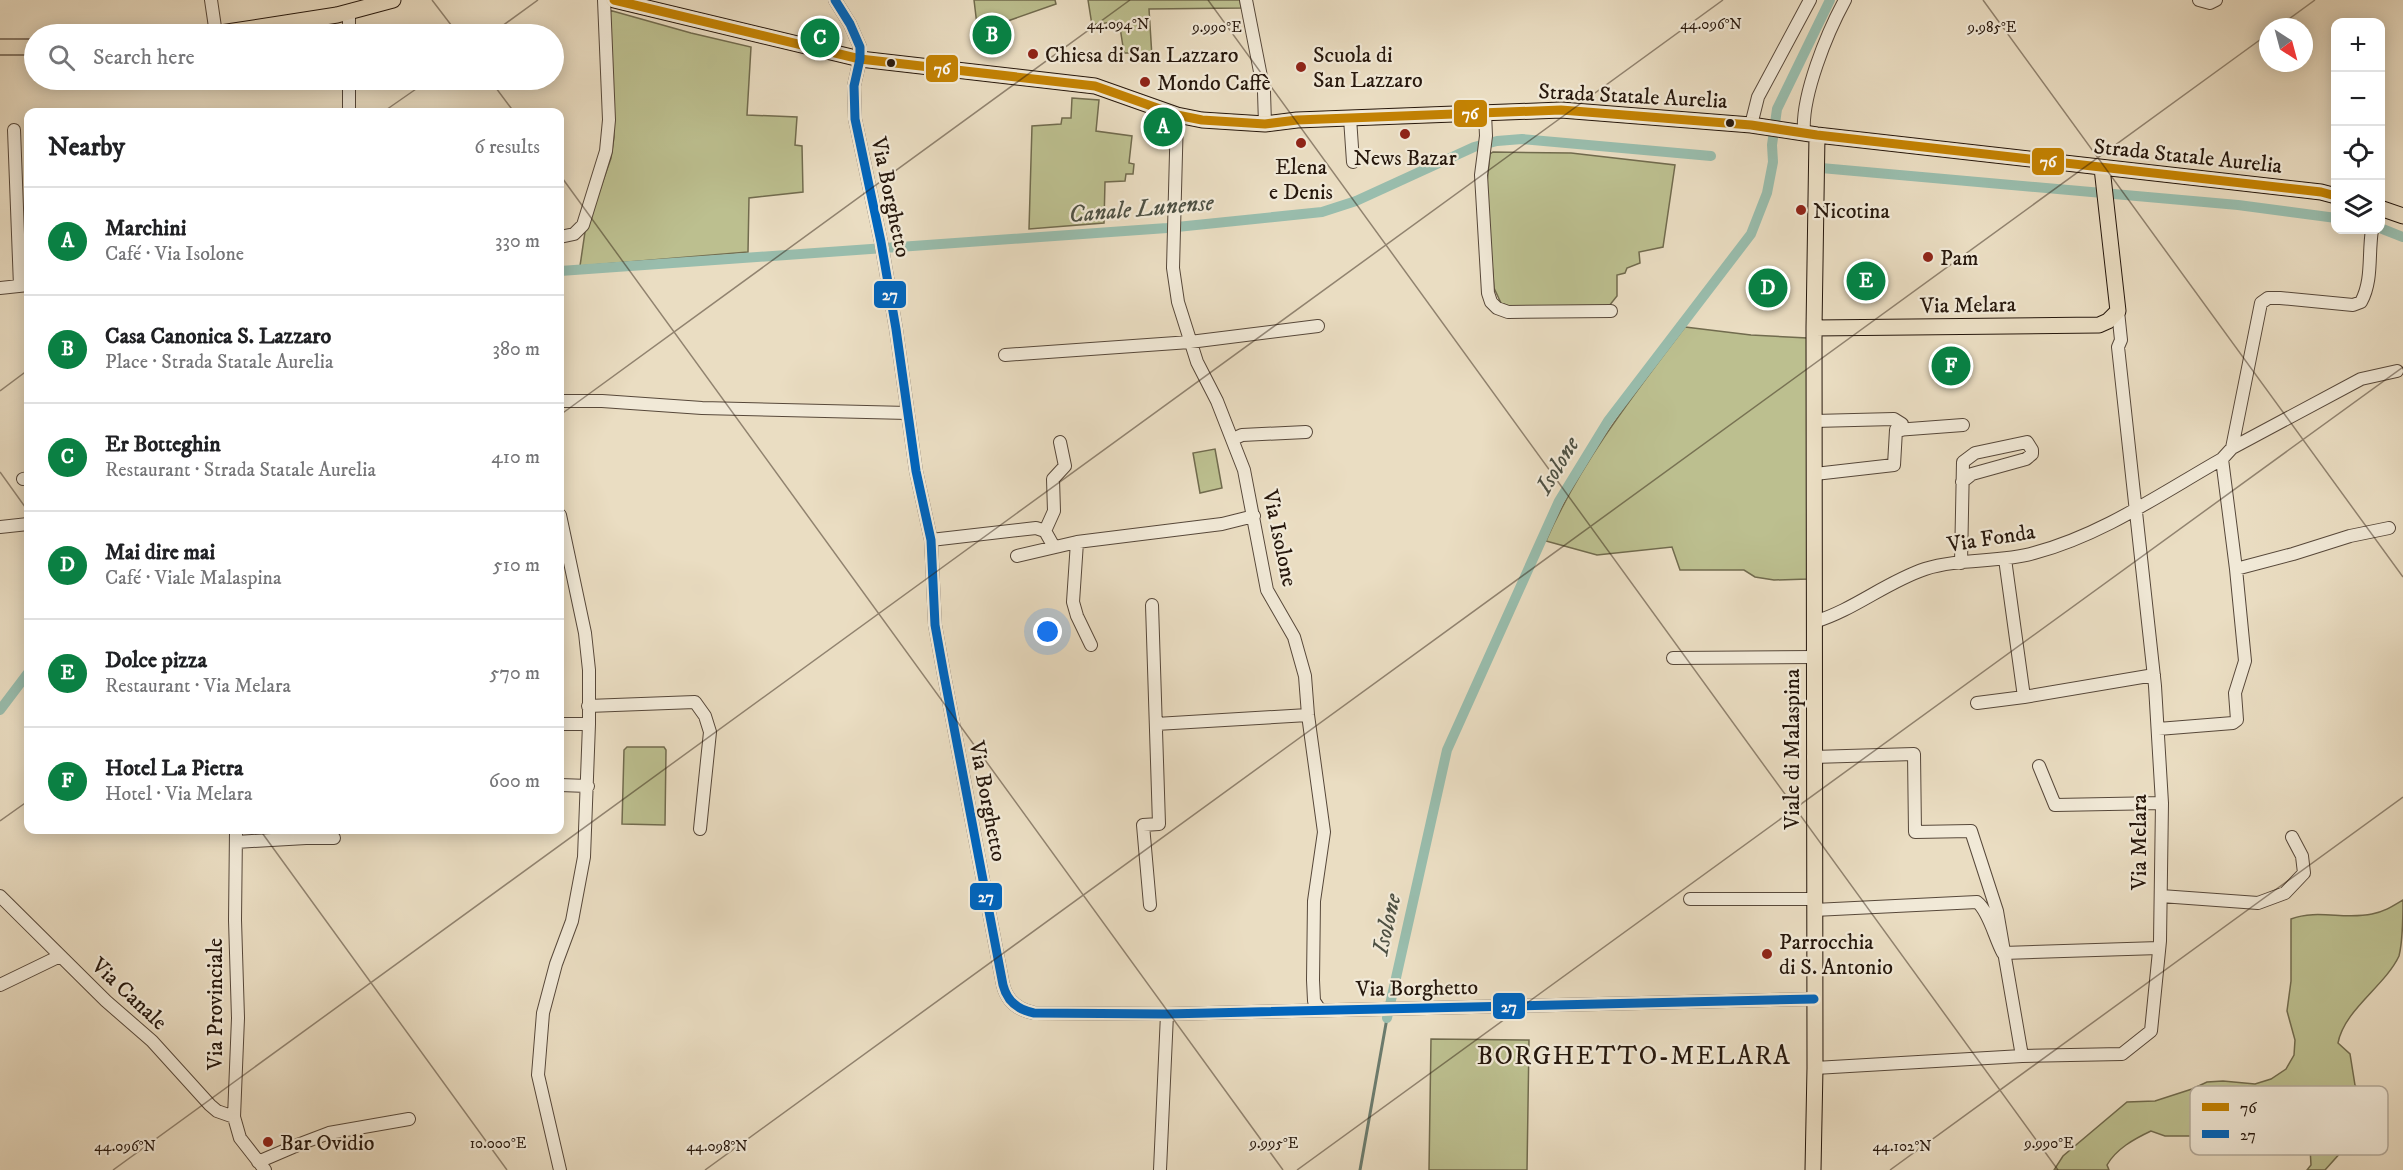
<!DOCTYPE html>
<meta charset="utf-8">
<style>
body{margin:0;font-family:"IM FELL DW Pica",serif;background:#f6f6f6;color:#202124}
.controls{position:absolute;right:18px;top:18px;display:grid;overflow:hidden;border-radius:12px;box-shadow:0 3px 15px #0003}
.controls button{width:54px;height:54px;display:grid;place-items:center;padding:0;border:0;border-bottom:2px solid #e0e0e0;background:#fff;color:#202124;font:30px sans-serif}
.compass{position:absolute;left:2259px;top:18px;width:54px;height:54px;border-radius:50%;background:#fff;box-shadow:0 3px 15px #0003;rotate:144deg}
.you{position:absolute;left:1048px;top:632px;width:21px;height:21px;margin:-15px;border:4px solid #fff;border-radius:50%;background:#1a73e8;box-shadow:0 0 0 9px #1a73e833}
.badge{display:grid;place-items:center;width:39px;height:39px;border-radius:50%;background:#0b8043;color:#fff;font-size:20px;font-weight:700}
.pin{position:absolute;translate:-50% -50%;border:3px solid #fff;box-shadow:0 2px 6px #0006}
.list{margin:0;padding:0;list-style:none}
h2{display:flex;justify-content:space-between;align-items:center;height:78px;margin:0;padding:0 24px;font-size:26px}
h2 small{font-size:20px;font-weight:400;color:#757577}
.list li{display:grid;grid-template-columns:39px 1fr auto;gap:18px;align-items:center;box-sizing:border-box;height:108px;padding:0 24px;border-top:2px solid #e0e0e0}
.list b{display:block;font-size:22px;white-space:nowrap}
.list p{margin:0;font-size:20px;white-space:nowrap;color:#757577}
.list em{font-size:20px;font-style:normal;color:#757577}
.icon{flex:none;width:33px;height:33px;fill:none;stroke:currentColor;stroke-width:2;stroke-linecap:round;stroke-linejoin:round}
.map{position:relative;flex:none;width:2403px;height:1170px;overflow:hidden}
.search{position:absolute;background:#fff;box-shadow:0 3px 15px #0003;left:24px;top:24px;width:540px;height:66px;display:flex;align-items:center;gap:15px;box-sizing:border-box;padding:0 21px;border-radius:33px;color:#757577;font-size:22px}
.panel{position:absolute;background:#fff;box-shadow:0 3px 15px #0003;left:24px;top:108px;width:540px;height:726px;border-radius:12px}
.map>svg:first-child{display:block}
.green{fill:#bcbf8f;stroke:#716b4e;stroke-width:1.5}
.lines{fill:none;stroke-linecap:round;stroke-linejoin:round}
.stream{stroke:#6b7b6d;stroke-width:3}
.canal{stroke:#99bdad;stroke-width:10}
.minor-casing{stroke:#57483a;stroke-width:14}
.major-casing{stroke:#26170c;stroke-width:17}
.minor{stroke:#f1e9d7;stroke-width:12}
.major{stroke:#eaddc2;stroke-width:15}
.bus-1-casing{stroke:#f1e9d7;stroke-width:14}
.bus-2-casing{stroke:#f1e9d7;stroke-width:14}
.bus-1{stroke:#c38203;stroke-width:9}
.bus-2{stroke:#0065bd;stroke-width:9}
.ticks{fill:none;stroke:#26170c;stroke-width:1.5;stroke-opacity:0.45}
.poi-dot{fill:#8f2418;stroke:#f1e9d7;stroke-width:2}
.bus-dot{fill:#26170c;stroke:#f1e9d7;stroke-width:2}
.labels{text-anchor:middle;stroke-width:4.5;stroke-linejoin:round;paint-order:stroke}
.poi-label{font-size:22px;fill:#26170c;stroke:#f1e9d7;text-anchor:start}
.street-label{font-size:22px;fill:#26170c;stroke:#f1e9d7}
.water-label{font-size:24px;font-style:italic;fill:#4e5144;stroke:#f1e9d7}
.quarter-label{font-size:26px;letter-spacing:1.5px;fill:#26170c;stroke:#f1e9d7}
.key{fill:#f1e9d7;stroke:#b4aa9a;stroke-width:1.5}
.key-label{font-size:16px;fill:#26170c}
.ticks-label{font-size:15px;text-anchor:middle;fill:#26170c;stroke:#f1e9d7;stroke-width:4.5;stroke-linejoin:round;paint-order:stroke}
.line-badge{stroke:#f1e9d7;stroke-width:2}
.badge-label{font-size:16px;text-anchor:middle;font-weight:bold;fill:#fff}
</style>
<div class="map">
<svg width="2403" height="1170" viewBox="0 0 2403 1170">
<rect width="100%" height="100%" fill="#eaddc2"/>
<filter id="stains"><feTurbulence type="fractalNoise" baseFrequency=".00333" numOctaves="4"/><feColorMatrix values="0 0 0 0 .2 0 0 0 0 .09 0 0 0 0 .02 0 0 0 .5 -.17"/></filter>
<radialGradient id="worn" r=".72"><stop offset=".6" stop-color="#630" stop-opacity="0"/><stop offset="1" stop-color="#630" stop-opacity=".3"/></radialGradient>
<path class="green" d="M 974,0 L 1055,0 L 1056,4 L 1002,23 L 977,25 Z
M 1088,0 L 1240,0 L 1241,8 L 1149,9 L 1152,57 L 1140,53 L 1124,53 L 1119,21 L 1092,25 Z
M 609,10 L 691,33 L 751,47 L 747,115 L 797,117 L 795,145 L 802,146 L 803,192 L 749,198 L 748,252 L 580,266 L 585,232 L 611,158 L 614,137 Z
M 1072,98 L 1099,100 L 1096,131 L 1132,136 L 1129,163 L 1134,164 L 1133,174 L 1126,174 L 1125,181 L 1105,182 L 1104,223 L 1029,229 L 1032,126 L 1061,124 L 1062,118 L 1071,118 Z
M 1493,152 L 1571,153 L 1675,165 L 1663,247 L 1639,252 L 1640,263 L 1627,268 L 1625,273 L 1617,275 L 1617,296 L 1609,306 L 1514,308 L 1501,303 L 1494,288 L 1486,192 L 1490,154 Z
M 1685,327 L 1751,335 L 1807,338 L 1808,579 L 1774,580 L 1755,577 L 1744,570 L 1680,570 L 1672,547 L 1597,555 L 1546,541 C 1580,463 1634,394 1685,327 Z
M 1215,449 L 1222,488 L 1200,493 L 1193,453 Z
M 627,747 L 664,747 L 666,750 L 665,825 L 622,824 L 624,750 Z
M 2403,900 C 2403,918 2403,940 2399,956 C 2385,986 2344,1010 2338,1043 L 2350,1054 L 2355,1085 L 2369,1106 L 2365,1122 L 2348,1136 L 2342,1151 L 2325,1170 L 2307,1170 L 2311,1165 L 2310,1148 L 2267,1142 L 2254,1136 L 2165,1136 L 2151,1131 C 2134,1139 2116,1149 2107,1165 L 2109,1170 L 2054,1170 L 2063,1156 L 2127,1102 L 2155,1101 L 2192,1089 L 2207,1082 L 2223,1081 L 2255,1084 L 2271,1079 L 2286,1069 L 2294,1055 L 2295,1040 L 2287,1011 L 2291,981 L 2291,919 C 2317,909 2345,920 2372,914 C 2384,912 2393,906 2403,900 Z
M 1431,1039 L 1529,1040 L 1527,1170 L 1429,1170 Z"/>
<g class="lines">
<path class="stream" d="M 1360,1170 L 1387,1018"/>
<path class="canal" d="M 1821,168 L 2238,205 L 2336,218
M 2380,228 L 2403,237
M 560,271 L 1167,228 L 1322,212 L 1356,201 L 1474,147 L 1497,141 L 1522,139 L 1711,156
M 0,710 L 28,673
M 1387,1018 L 1447,750 L 1559,501 L 1608,421 L 1751,234 L 1767,193 L 1773,162 L 1772,145 L 1777,109 L 1830,0"/>
<g class="minor-casing">
<path id="minor" d="M 211,0 L 216,34
M 835,0 L 850,24 L 860,47 L 860,59 L 854,86 L 855,119 L 881,242 L 896,329 L 916,471 L 931,540 L 935,625 L 944,675 L 1003,985 C 1007,1001 1018,1010 1034,1013 L 1167,1014 L 1814,999
M 1246,0 L 1264,92 L 1265,124
M 2199,0 L 2210,3 L 2216,0
M 349,34 L 349,12
M 349,80 L 349,112
M 1485,113 L 1486,136 L 1481,175 L 1488,293 L 1491,302 L 1497,308 L 1508,312 L 1611,311
M 1177,115 L 1173,268 L 1178,302 L 1197,362 L 1217,401 L 1244,470 L 1267,590 L 1294,637 L 1305,676 L 1308,715 L 1324,832 L 1314,901 L 1313,980 L 1314,1001 L 1320,1010
M 1350,118 L 1353,162
M 1751,125 L 1758,97 L 1810,0
M 14,130 L 20,286
M 1804,133 C 1801,96 1827,33 1845,0
M 560,237 L 574,234 L 583,225 L 606,151 L 609,120 L 604,0
M 0,288 L 28,285
M 1005,355 L 1190,342 L 1318,326
M 560,401 L 602,401 L 702,408 L 908,413
M 1814,421 L 1894,419 L 1902,424 L 1902,430
M 1233,439 L 1242,435 L 1306,432
M 2232,448 L 2261,303 L 2268,298 L 2280,298 L 2353,305 L 2361,302 C 2373,280 2368,254 2372,230
M 1815,474 L 1894,465 L 1896,430 L 1963,425
M 23,479 L 28,478
M 560,515 L 585,633 L 589,670 L 589,724 L 584,857 L 572,921 L 556,964 L 543,1013 L 538,1075 L 560,1170
M 0,527 L 28,524
M 931,540 L 1036,528 L 1045,531
M 1077,542 L 1073,602 L 1077,616 L 1091,645
M 1054,547 L 1045,531 L 1054,511 L 1053,479 L 1065,466 L 1060,442
M 1017,556 L 1077,542 L 1222,524 L 1254,516
M 2005,559 L 2024,697 L 2154,675
M 1961,563 L 1963,462 L 1975,453 L 2027,442 L 2032,450 L 2032,454 L 2026,459 L 1972,474 L 1962,482
M 2236,569 L 2293,554 L 2350,536 L 2389,528
M 1814,622 C 1854,610 1886,582 1925,569 C 1960,558 1999,563 2034,553 C 2102,535 2162,493 2222,459 L 2232,448 L 2361,379 L 2397,371
M 1673,658 L 1814,657
M 1977,703 L 2024,697
M 588,706 L 695,702 L 705,716 L 710,732 L 700,829
M 560,724 L 589,724
M 1156,724 L 1308,715
M 2158,729 L 2233,723 L 2237,720 L 2235,693 L 2245,661 L 2236,569 L 2222,459
M 1813,757 L 1914,754 L 1915,832 L 1971,831 L 1997,911 L 2022,1056
M 2039,766 L 2055,805 L 2162,803
M 560,785 L 588,786
M 236,830 L 235,920 L 238,1018 L 234,1117 L 240,1138 L 265,1170
M 306,838 L 334,838
M 236,842 L 306,838 L 305,830
M 0,896 L 106,1001 L 152,1041 L 210,1105 L 217,1111 L 234,1117
M 2161,896 L 2258,903 L 2285,893 L 2304,873 L 2302,856 L 2292,837
M 1690,899 L 1814,899
M 1150,905 L 1143,825 L 1159,824 L 1152,605
M 1814,910 L 1977,902 C 1989,911 1995,939 2003,953 L 2159,948
M 0,985 L 60,956
M 1815,1068 L 2022,1056 L 2122,1054 L 2151,1031 L 2160,941 L 2162,803 L 2155,686 L 2118,347 L 2121,340 L 2118,311
M 258,1162 L 300,1144 L 329,1133 L 409,1119
M 1160,1170 L 1167,1014"/>
</g>
<g class="major-casing">
<path id="major" d="M 614,0 L 860,59 L 1095,86 L 1177,115 L 1202,120 L 1265,124 L 1297,120 L 1561,110 L 1751,125 L 1817,135 L 2321,192 L 2336,196
M 214,34 L 337,15 L 393,0
M 0,47 L 34,47
M 2380,208 L 2403,216
M 1814,328 L 2099,325 L 2108,321 L 2118,311 L 2102,168
M 1813,1170 L 1815,1068 L 1814,328 L 1817,135"/>
</g>
<use href="#minor" class="minor"/>
<use href="#major" class="major"/>
<g class="bus-1-casing">
<path id="bus-1" d="M 614,0 L 860,59 L 1095,86 L 1177,115 L 1202,120 L 1265,124 L 1297,120 L 1561,110 L 1751,125 L 1817,135 L 2321,192 L 2336,196"/>
</g>
<g class="bus-2-casing">
<path id="bus-2" d="M 835,0 L 850,24 L 860,47 L 860,59 L 854,86 L 855,119 L 881,242 L 896,329 L 916,471 L 931,540 L 935,625 L 944,675 L 1003,985 C 1007,1001 1018,1010 1034,1013 L 1167,1014 L 1814,999"/>
</g>
<use href="#bus-1" class="bus-1"/>
<use href="#bus-2" class="bus-2"/>
</g>
<path class="ticks" d="M 432,0 L 458,34M 1208,0 L 2058,1170M 1983,0 L 2403,577M 2278,27 L 2315,0M 491,34 L 538,0M 490,80 L 514,112M 383,112 L 429,80M 560,175 L 1283,1170M 0,391 L 28,370M 560,415 L 1130,0M 0,472 L 28,511M 0,821 L 28,801M 260,830 L 507,1170M 113,1170 L 1723,0M 705,1170 L 2268,34M 1297,1170 L 2403,367M 1890,1170 L 2403,797"/>
<g class="poi-dot">
<circle cx="1033" cy="54" r="6"/>
<circle cx="1301" cy="67" r="6"/>
<circle cx="1145" cy="82" r="6"/>
<circle cx="1405" cy="134" r="6"/>
<circle cx="1301" cy="143" r="6"/>
<circle cx="1801" cy="210" r="6"/>
<circle cx="1928" cy="257" r="6"/>
<circle cx="1767" cy="954" r="6"/>
<circle cx="268" cy="1142" r="6"/>
</g>
<g class="bus-dot">
<circle cx="891" cy="63" r="5"/>
<circle cx="1730" cy="123" r="5"/>
</g>
<g class="labels">
<g class="poi-label">
<text x="1045" y="62">Chiesa di San Lazzaro</text>
<text x="1313" y="62">Scuola di<tspan x="1313" dy="25">San Lazzaro</tspan></text>
<text x="1157" y="90">Mondo Caffè</text>
<text x="1405" y="165" text-anchor="middle">News Bazar</text>
<text x="1301" y="174" text-anchor="middle">Elena<tspan x="1301" dy="25">e Denis</tspan></text>
<text x="1813" y="218">Nicotina</text>
<text x="1940" y="265">Pam</text>
<text x="1779" y="949">Parrocchia<tspan x="1779" dy="25">di S. Antonio</tspan></text>
<text x="280" y="1150">Bar Ovidio</text>
</g>
<g class="street-label">
<text transform="translate(1633 95) rotate(3)" y="8">Strada Statale Aurelia</text>
<text transform="translate(2188 155) rotate(6)" y="8">Strada Statale Aurelia</text>
<text transform="translate(892 197) rotate(78)" y="8">Via Borghetto</text>
<text transform="translate(1968 304) rotate(-1)" y="8">Via Melara</text>
<text transform="translate(1991 537) rotate(-9)" y="8">Via Fonda</text>
<text transform="translate(1281 538) rotate(78)" y="8">Via Isolone</text>
<text transform="translate(1791 749) rotate(-90)" y="8">Viale di Malaspina</text>
<text transform="translate(989 801) rotate(79)" y="8">Via Borghetto</text>
<text transform="translate(2138 842) rotate(-90)" y="8">Via Melara</text>
<text transform="translate(1417 987) rotate(-1)" y="8">Via Borghetto</text>
<text transform="translate(130 993) rotate(43)" y="8">Via Canale</text>
<text transform="translate(214 1004) rotate(-90)" y="8">Via Provinciale</text>
</g>
<g class="water-label">
<text transform="translate(1141 208) rotate(-5)" y="8">Canale Lunense</text>
<text transform="translate(1557 465) rotate(-59)" y="8">Isolone</text>
<text transform="translate(1386 924) rotate(-77)" y="8">Isolone</text>
</g>
<g class="quarter-label">
<text x="1634" y="1064">BORGHETTO-MELARA</text>
</g>
</g>
<rect x="2190" y="1086" width="198" height="69" rx="9" class="key"/>
<rect x="2202" y="1103" width="27" height="8" fill="#c38203"/>
<rect x="2202" y="1130" width="27" height="8" fill="#0065bd"/>
<g class="key-label">
<text x="2240" y="1113">76</text>
<text x="2240" y="1140">27</text>
</g>
<g class="ticks-label">
<text x="1118" y="29">44.094°N</text>
<text x="1711" y="29">44.096°N</text>
<text x="1217" y="32">9.990°E</text>
<text x="1992" y="32">9.985°E</text>
<text x="498" y="1148">10.000°E</text>
<text x="1274" y="1148">9.995°E</text>
<text x="2049" y="1148">9.990°E</text>
<text x="125" y="1151">44.096°N</text>
<text x="717" y="1151">44.098°N</text>
<text x="1902" y="1151">44.102°N</text>
</g>
<g class="line-badge">
<rect x="925" y="54" width="34" height="29" rx="6" fill="#c38203"/>
<rect x="1453" y="99" width="35" height="29" rx="6" fill="#c38203"/>
<rect x="2031" y="147" width="34" height="29" rx="6" fill="#c38203"/>
<rect x="873" y="280" width="34" height="29" rx="6" fill="#0065bd"/>
<rect x="969" y="882" width="34" height="29" rx="6" fill="#0065bd"/>
<rect x="1492" y="992" width="34" height="28" rx="6" fill="#0065bd"/>
</g>
<g class="badge-label">
<text x="942" y="74">76</text>
<text x="1470" y="119">76</text>
<text x="2048" y="167">76</text>
<text x="890" y="300">27</text>
<text x="986" y="902">27</text>
<text x="1509" y="1012">27</text>
</g>
<rect width="100%" height="100%" filter="url(#stains)"/>
<rect width="100%" height="100%" fill="url(#worn)"/>
</svg>
<div class="controls">
<button>+</button>
<button>−</button>
<button><svg class="icon" aria-label="locate" viewBox="0 0 24 24"><circle cx="12" cy="12" r="6"/><path d="M12 2v4M12 18v4M2 12h4M18 12h4"/></svg></button>
<button><svg class="icon" aria-label="layers" viewBox="0 0 24 24"><path d="M12 4l9 5-9 5-9-5zM3 14l9 5 9-5"/></svg></button>
</div>
<svg class="compass" viewBox="-18 -18 36 36"><path d="M0-13l5 13h-10z" fill="#e53935"/><path d="M0 13l5-13h-10z" fill="#757577"/></svg>
<div class="you"></div>
<div class="pin badge" style="left:1163px;top:127px">A</div>
<div class="pin badge" style="left:992px;top:35px">B</div>
<div class="pin badge" style="left:820px;top:38px">C</div>
<div class="pin badge" style="left:1768px;top:288px">D</div>
<div class="pin badge" style="left:1866px;top:281px">E</div>
<div class="pin badge" style="left:1951px;top:366px">F</div>
<div class="search"><svg class="icon" aria-label="search" viewBox="0 0 24 24"><circle cx="10" cy="10" r="6"/><path d="M15 15l6 6"/></svg>Search here</div>
<section class="panel">
<h2>Nearby<small>6 results</small></h2>
<ul class="list">
<li><span class="badge">A</span><div><b>Marchini</b><p>Café · Via Isolone</p></div><em>330 m</em></li>
<li><span class="badge">B</span><div><b>Casa Canonica S. Lazzaro</b><p>Place · Strada Statale Aurelia</p></div><em>380 m</em></li>
<li><span class="badge">C</span><div><b>Er Botteghin</b><p>Restaurant · Strada Statale Aurelia</p></div><em>410 m</em></li>
<li><span class="badge">D</span><div><b>Mai dire mai</b><p>Café · Viale Malaspina</p></div><em>510 m</em></li>
<li><span class="badge">E</span><div><b>Dolce pizza</b><p>Restaurant · Via Melara</p></div><em>570 m</em></li>
<li><span class="badge">F</span><div><b>Hotel La Pietra</b><p>Hotel · Via Melara</p></div><em>600 m</em></li>
</ul>
</section>
</div>
